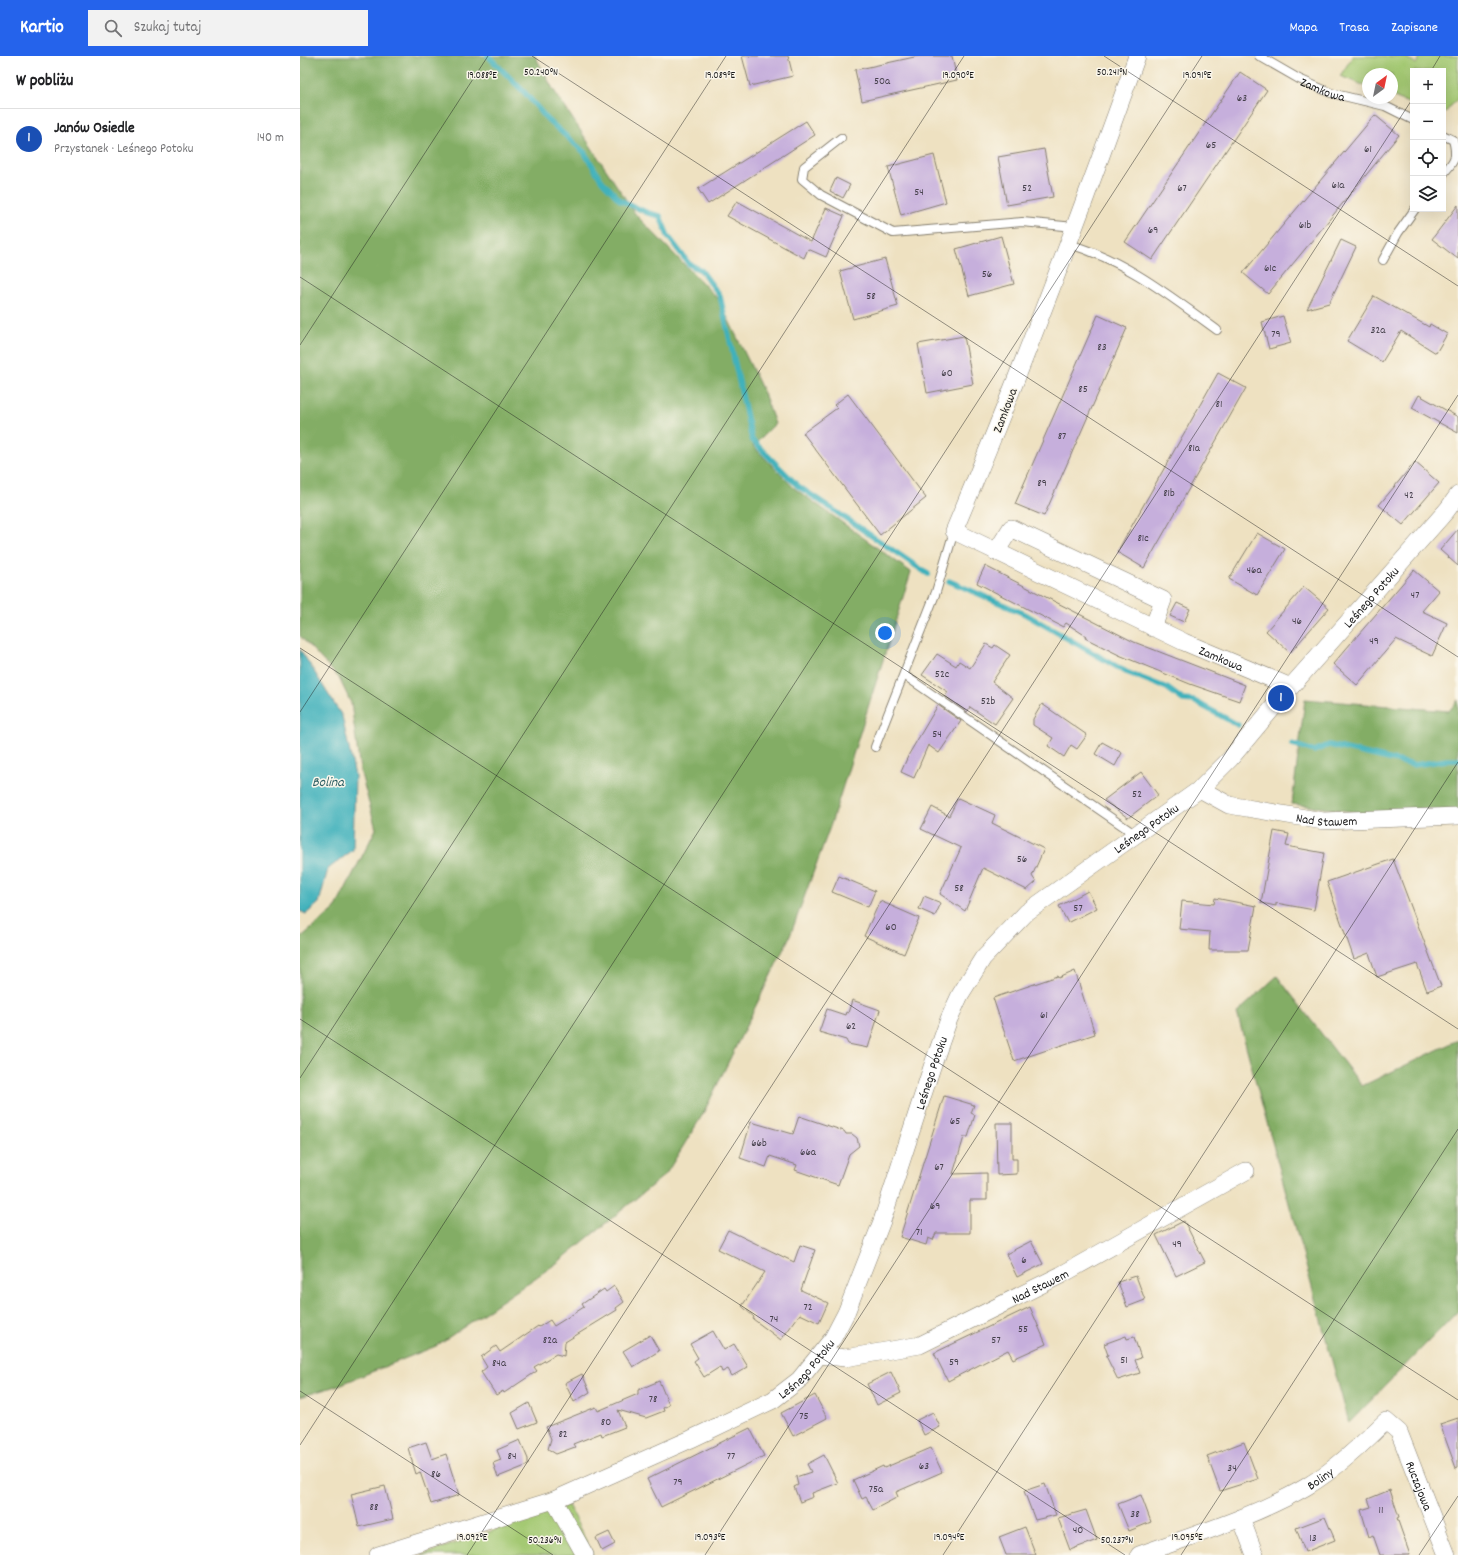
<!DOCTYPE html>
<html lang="pl">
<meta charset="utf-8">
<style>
body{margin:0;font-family:Dekko,sans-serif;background:#f2f2f2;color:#202124}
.controls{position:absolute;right:12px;top:12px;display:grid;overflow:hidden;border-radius:0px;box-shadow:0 4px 16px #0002}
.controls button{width:36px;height:36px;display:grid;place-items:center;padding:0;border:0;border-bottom:1px solid #e0e0e0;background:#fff;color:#202124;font:20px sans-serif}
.compass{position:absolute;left:1062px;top:12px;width:36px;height:36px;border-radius:50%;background:#fff;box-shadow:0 4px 16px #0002;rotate:33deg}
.you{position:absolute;left:585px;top:577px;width:14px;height:14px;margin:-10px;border:3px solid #fff;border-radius:50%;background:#1a73e8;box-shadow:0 0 0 6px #1a73e833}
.badge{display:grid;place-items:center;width:26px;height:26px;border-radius:50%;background:#2563eb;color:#fff;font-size:13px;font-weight:700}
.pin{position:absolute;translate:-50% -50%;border:2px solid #fff;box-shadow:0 1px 4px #0006}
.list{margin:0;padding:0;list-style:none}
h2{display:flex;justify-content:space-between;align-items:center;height:52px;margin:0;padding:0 16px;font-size:17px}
h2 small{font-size:13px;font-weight:400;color:#757577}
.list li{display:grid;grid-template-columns:26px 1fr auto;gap:12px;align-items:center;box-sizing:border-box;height:60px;padding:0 16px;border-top:1px solid #e0e0e0}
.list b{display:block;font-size:15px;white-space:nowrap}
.list p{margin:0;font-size:13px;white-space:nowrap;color:#757577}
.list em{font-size:13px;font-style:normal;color:#757577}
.icon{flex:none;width:22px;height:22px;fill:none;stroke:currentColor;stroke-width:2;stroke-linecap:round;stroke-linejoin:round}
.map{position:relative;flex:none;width:1158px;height:1499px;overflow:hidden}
header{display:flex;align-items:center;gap:24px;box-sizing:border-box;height:56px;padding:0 20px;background:#2563eb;color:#fff}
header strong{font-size:19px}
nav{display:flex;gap:22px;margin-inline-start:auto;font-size:14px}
.search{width:280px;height:36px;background:#f2f2f2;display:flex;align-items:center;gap:10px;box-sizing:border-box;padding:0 14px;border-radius:0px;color:#757577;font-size:15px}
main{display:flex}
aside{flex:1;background:#fff}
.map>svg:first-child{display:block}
.green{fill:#a4c973;stroke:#607248}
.forest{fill:#83ad65;stroke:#506440}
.water{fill:#41b1bb;stroke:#2e666c}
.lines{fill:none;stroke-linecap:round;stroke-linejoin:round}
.stream{stroke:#41b1bb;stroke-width:5.5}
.building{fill:#c6afdc}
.service-casing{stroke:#857e6e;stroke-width:10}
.minor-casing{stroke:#857e6e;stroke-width:18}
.service{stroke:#fff;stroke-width:8}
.minor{stroke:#fff;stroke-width:17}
.ticks{fill:none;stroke:#1c1c1c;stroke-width:1;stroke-opacity:0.45}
.labels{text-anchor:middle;stroke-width:3;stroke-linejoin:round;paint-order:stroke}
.number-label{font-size:11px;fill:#46414c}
.street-label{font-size:13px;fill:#1c1c1c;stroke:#fbf7ec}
.water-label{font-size:14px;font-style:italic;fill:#2d5f64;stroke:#fbf7ec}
.ticks-label{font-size:10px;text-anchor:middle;fill:#1c1c1c;stroke:#fbf7ec;stroke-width:3;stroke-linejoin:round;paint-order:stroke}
</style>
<header>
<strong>Kartio</strong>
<div class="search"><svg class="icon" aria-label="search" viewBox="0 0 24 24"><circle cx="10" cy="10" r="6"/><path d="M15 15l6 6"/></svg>Szukaj tutaj</div>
<nav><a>Mapa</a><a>Trasa</a><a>Zapisane</a></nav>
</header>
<main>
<aside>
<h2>W pobliżu<small></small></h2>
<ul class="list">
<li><span class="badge" style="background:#1a4fb4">1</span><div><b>Janów Osiedle</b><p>Przystanek · Leśnego Potoku</p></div><em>140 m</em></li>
</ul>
</aside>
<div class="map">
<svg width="1158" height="1499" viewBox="0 0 1158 1499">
<rect width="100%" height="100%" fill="#fbf7ec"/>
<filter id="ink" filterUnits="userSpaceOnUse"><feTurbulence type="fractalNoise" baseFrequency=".025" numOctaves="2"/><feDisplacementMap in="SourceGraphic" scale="8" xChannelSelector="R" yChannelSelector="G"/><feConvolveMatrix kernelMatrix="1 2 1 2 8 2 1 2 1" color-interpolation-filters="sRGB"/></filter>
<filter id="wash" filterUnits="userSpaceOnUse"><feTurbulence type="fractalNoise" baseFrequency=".012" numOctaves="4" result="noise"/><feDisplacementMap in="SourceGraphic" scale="16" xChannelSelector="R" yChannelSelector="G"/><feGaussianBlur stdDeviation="0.9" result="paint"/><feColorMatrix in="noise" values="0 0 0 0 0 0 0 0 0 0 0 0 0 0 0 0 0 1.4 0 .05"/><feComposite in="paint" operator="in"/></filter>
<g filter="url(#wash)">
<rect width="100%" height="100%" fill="#eee1c1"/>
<path class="green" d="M 1053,0 L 1104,0 L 1116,8 L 1121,0 L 1158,0 L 1158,42 L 1143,59 L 1143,15 L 1113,15 L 1113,49 L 1092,40 L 1092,18 L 1068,18 L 1068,31 L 1040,20 Z
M 268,1449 L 293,1499 L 121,1499 Z"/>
<path class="forest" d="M 0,0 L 235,0 L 253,33 L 336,159 L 419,244 L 464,337 L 475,368 L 453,390 L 494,432 L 611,516 L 531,768 L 490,880 L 403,1058 L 366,1118 L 257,1207 L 136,1290 L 39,1329 L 0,1341 L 0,882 L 35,853 L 76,773 L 60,714 L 51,647 L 39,622 L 0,580 Z
M 1005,643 L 1149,655 L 1158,644 L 1158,769 L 992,748 Z
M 977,920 L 1062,1030 L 1158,984 L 1158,1255 L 1049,1367 L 937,957 Z"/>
<path class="water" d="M 0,593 L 42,660 L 55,720 L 53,794 L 28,813 L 19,847 L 6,858 L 0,855 Z"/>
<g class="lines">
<path class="stream" d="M 188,0 L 225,37 L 248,64 L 284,96 L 302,125 L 320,144 L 348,157 L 360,160 L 368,180 L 389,208 L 401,214 L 420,240 L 452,384 L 498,430 L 628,518
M 649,525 L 725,558 L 826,616 L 867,632 L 883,644 L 894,645 L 938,669
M 992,688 L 1014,695 L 1029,689 L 1114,709 L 1147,704 L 1158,704"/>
</g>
<g id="blocks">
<path class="building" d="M 442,0 L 488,0 L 493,20 L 450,30 Z
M 619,0 L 652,0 L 657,24 L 562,45 L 555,14 Z
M 940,16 L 967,34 L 852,204 L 825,186 Z
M 1075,59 L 1099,79 L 968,238 L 943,217 Z
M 506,65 L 515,79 L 408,148 L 398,133 Z
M 744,93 L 753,141 L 707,149 L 698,101 Z
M 634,99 L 646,146 L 601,159 L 588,111 Z
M 536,122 L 550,129 L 543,142 L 530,135 Z
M 437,145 L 511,186 L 526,152 L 544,160 L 526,201 L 508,193 L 504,202 L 427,160 Z
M 1158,149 L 1158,203 L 1132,183 Z
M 701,180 L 714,228 L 669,240 L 656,193 Z
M 1041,184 L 1056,191 L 1029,247 L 1007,253 Z
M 585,203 L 598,250 L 553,263 L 540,215 Z
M 1074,240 L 1129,271 L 1130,268 L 1147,278 L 1136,297 L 1101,275 L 1082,306 L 1047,285 Z
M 798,259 L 827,272 L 744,460 L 715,448 Z
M 983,260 L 991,287 L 969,293 L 962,266 Z
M 664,280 L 673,328 L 627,337 L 618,288 Z
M 918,317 L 946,332 L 844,512 L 817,496 Z
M 548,338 L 626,442 L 580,479 L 503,377 L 537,352 L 534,349 Z
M 1119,339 L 1158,361 L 1158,377 L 1112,352 Z
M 1115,406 L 1139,427 L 1103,469 L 1079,449 Z
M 1158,473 L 1158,510 L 1140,494 Z
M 957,477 L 985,493 L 957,539 L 929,523 Z
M 685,510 L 834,586 L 945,629 L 939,645 L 890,628 L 819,599 L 785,582 L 786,580 L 766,567 L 763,571 L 677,527 Z
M 1114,514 L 1139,535 L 1122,555 L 1147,567 L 1132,600 L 1096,583 L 1057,629 L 1033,608 Z
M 1004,531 L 1029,552 L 990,597 L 966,575 Z
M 877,547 L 890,553 L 884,566 L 870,560 Z
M 686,588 L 693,592 L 695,589 L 710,599 L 692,626 L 713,642 L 695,668 L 670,651 L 667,656 L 645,640 L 648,636 L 622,619 L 637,598 L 656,610 L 659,605 L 670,612 Z
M 742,648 L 787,679 L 777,693 L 771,689 L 764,701 L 748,690 L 753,682 L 733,669 L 733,663 Z
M 638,649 L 661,665 L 639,697 L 628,689 L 614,722 L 601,716 L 609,698 Z
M 802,686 L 822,697 L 815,710 L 795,698 Z
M 841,716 L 858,739 L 828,762 L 804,744 Z
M 658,742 L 695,759 L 692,767 L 744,793 L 732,820 L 736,826 L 727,834 L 683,812 L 665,855 L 640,838 L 661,792 L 621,773 L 632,751 L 649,760 Z
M 974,775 L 989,778 L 986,790 L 1024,797 L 1014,854 L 976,847 L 976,850 L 961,847 Z
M 1093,803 L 1141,930 L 1127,935 L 1117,908 L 1077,921 L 1069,897 L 1054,903 L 1027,826 Z
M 539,820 L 575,835 L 568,851 L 532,836 Z
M 788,835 L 797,852 L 768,867 L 759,850 Z
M 624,840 L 641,847 L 635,860 L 619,853 Z
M 915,842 L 956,850 L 948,894 L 909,894 L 910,876 L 879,873 L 882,845 L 914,848 Z
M 580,845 L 619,862 L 604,898 L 564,880 Z
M 775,915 L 795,978 L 714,1005 L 693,942 L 758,920 L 759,922 Z
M 552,944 L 580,954 L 568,992 L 548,988 L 546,984 L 519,976 L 527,953 L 545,959 L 546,956 L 548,957 Z
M 644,1040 L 674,1049 L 671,1057 L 675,1059 L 668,1081 L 664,1081 L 653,1118 L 687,1117 L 687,1144 L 670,1144 L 670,1177 L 636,1177 L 633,1184 L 628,1182 L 626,1189 L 600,1181 Z
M 499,1060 L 544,1075 L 546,1078 L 552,1078 L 557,1082 L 559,1090 L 549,1098 L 538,1129 L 495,1114 L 497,1109 L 470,1100 L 466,1111 L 440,1102 L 451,1066 L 493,1078 Z
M 696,1067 L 712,1067 L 712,1103 L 717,1103 L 717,1118 L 697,1119 Z
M 884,1165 L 905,1206 L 876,1220 L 856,1179 Z
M 428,1174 L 494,1206 L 500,1189 L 515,1194 L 501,1234 L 528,1247 L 519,1267 L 500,1258 L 481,1284 L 453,1263 L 454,1261 L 442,1250 L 465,1216 L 418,1193 Z
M 731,1185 L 743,1208 L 717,1221 L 706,1198 Z
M 836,1220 L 845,1244 L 827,1251 L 818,1226 Z
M 314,1230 L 324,1246 L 316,1252 L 317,1254 L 265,1286 L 264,1300 L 256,1298 L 234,1311 L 237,1315 L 204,1337 L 203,1335 L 196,1339 L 181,1316 L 187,1311 L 181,1301 L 196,1290 L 200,1296 L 238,1270 L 239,1271 L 250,1264 L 254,1270 L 284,1251 L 282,1248 L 304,1233 L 306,1236 Z
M 730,1251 L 746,1288 L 713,1303 L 708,1294 L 648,1325 L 634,1297 Z
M 413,1275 L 424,1294 L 434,1288 L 448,1311 L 432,1320 L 428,1313 L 422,1316 L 420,1311 L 404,1321 L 394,1305 L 398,1302 L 390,1288 Z
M 350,1279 L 359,1295 L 333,1311 L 323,1295 Z
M 826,1280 L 827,1283 L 834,1281 L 841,1302 L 835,1304 L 840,1317 L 818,1324 L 806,1300 L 808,1299 L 804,1288 Z
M 591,1316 L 601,1337 L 577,1349 L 567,1328 Z
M 282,1318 L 290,1336 L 274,1346 L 265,1327 Z
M 359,1325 L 369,1349 L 363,1352 L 364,1355 L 346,1362 L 318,1354 L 325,1371 L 302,1380 L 301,1377 L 273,1388 L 275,1391 L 256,1398 L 248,1393 L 251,1383 L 246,1371 L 296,1351 L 298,1355 L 338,1338 L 338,1334 Z
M 515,1339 L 527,1362 L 493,1380 L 481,1357 Z
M 229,1347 L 237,1366 L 219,1373 L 212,1357 Z
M 633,1356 L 640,1371 L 624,1379 L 617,1364 Z
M 1158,1362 L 1158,1411 L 1156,1412 L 1140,1368 Z
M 450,1372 L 464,1400 L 361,1451 L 347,1423 Z
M 220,1384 L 228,1403 L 228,1409 L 198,1421 L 193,1407 L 201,1404 L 197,1394 Z
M 126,1386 L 132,1403 L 146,1398 L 159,1439 L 131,1448 L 120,1416 L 116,1418 L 108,1392 Z
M 944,1386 L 958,1423 L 920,1435 L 907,1400 Z
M 631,1392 L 642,1416 L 596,1436 L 598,1441 L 573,1454 L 566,1441 L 562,1443 L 553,1424 L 583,1410 L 584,1412 Z
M 524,1399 L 538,1427 L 512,1437 L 513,1441 L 500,1446 L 494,1431 L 498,1429 L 496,1421 L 511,1416 L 507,1408 Z
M 745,1428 L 756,1459 L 735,1464 L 724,1435 Z
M 85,1430 L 93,1463 L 59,1471 L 51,1438 Z
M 1090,1434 L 1099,1461 L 1097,1462 L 1110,1499 L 1080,1499 L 1073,1479 L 1069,1481 L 1061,1454 L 1071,1451 L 1068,1443 Z
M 841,1439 L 851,1466 L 829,1475 L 818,1448 Z
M 786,1454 L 797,1484 L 770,1494 L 758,1462 Z
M 1025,1461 L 1035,1484 L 1005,1496 L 996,1472 Z
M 725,1471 L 736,1499 L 706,1499 L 699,1481 Z
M 309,1476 L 315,1488 L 302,1495 L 296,1482 Z"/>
</g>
</g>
<g filter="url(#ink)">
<use href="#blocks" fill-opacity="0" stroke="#857e6e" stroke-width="1"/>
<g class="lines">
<g class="service-casing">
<g id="service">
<path id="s1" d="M 959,0 L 999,23 L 1031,37 L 1085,50 L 1113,64"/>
<path d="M 1143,79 L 1153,84 C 1158,102 1154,105 1143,118"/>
<path d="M 541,82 L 504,111 L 502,123 L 521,139 L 593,177 L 722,166 L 775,171"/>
<path d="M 768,188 C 824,203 871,241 917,274"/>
<path d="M 1083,204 L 1098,177 L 1115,153"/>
<path d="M 604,619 L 836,779"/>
<path d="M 575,691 L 636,536 L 654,475"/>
</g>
</g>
<g class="minor-casing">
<g id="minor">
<path id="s2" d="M 837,0 C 780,160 720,319 654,475 L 884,586 L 991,631"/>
<path d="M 696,496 L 711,472 L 863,544 L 853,572"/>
<path id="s3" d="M 900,733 L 929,749 L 1023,765 L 1158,760"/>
<path id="s4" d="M 520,1299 L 545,1302 L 620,1289 L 761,1219 L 946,1115"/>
<path d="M 254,1444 L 285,1499"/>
<path d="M 941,1462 L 955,1499"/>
<path id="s5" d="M 78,1499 L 254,1444 L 391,1383 L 473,1344 L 499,1324 L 533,1282 L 546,1257 L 582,1165 L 632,1011 L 649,963 L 660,939 L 683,902 L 727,856 L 900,733 L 930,703 L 981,642 L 1147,454 L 1158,439"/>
<path id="s6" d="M 839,1499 C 894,1479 956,1460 1006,1431 C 1036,1413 1061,1389 1086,1365 L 1099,1376 L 1147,1499"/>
</g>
</g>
<use href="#service" class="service"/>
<use href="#minor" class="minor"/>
</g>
</g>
<path class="ticks" d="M 232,0 L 1158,601M 804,0 L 1158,230M 1131,15 L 1140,0M 0,221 L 1158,973M 0,289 L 188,0M 0,592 L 1158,1344M 0,656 L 426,0M 0,963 L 825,1499M 0,1022 L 664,0M 0,1335 L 253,1499M 0,1389 L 902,0M 167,1499 L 1113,42M 405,1499 L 1158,339M 643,1499 L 1158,706M 881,1499 L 1158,1073M 1119,1499 L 1158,1440"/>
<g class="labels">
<g class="number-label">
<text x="582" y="28">50a</text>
<text x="942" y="45">63</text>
<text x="911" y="92">65</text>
<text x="1068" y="96">61</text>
<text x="1038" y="132">61a</text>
<text x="727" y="135">52</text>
<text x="882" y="135">67</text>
<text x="619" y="139">54</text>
<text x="1005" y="172">61b</text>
<text x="853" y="177">69</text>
<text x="970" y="215">61c</text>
<text x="687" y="221">56</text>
<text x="571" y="243">58</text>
<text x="1078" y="277">32a</text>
<text x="976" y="281">79</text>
<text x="802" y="294">83</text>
<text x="647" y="320">60</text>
<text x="783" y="336">85</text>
<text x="919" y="351">81</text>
<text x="762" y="383">87</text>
<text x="894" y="395">81a</text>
<text x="742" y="430">89</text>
<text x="869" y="440">81b</text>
<text x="1109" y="442">42</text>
<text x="843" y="485">81c</text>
<text x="954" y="517">46a</text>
<text x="1115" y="542">47</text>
<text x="997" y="568">46</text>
<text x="1074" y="588">49</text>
<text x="642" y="621">52c</text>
<text x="688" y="648">52b</text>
<text x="637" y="681">54</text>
<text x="837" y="741">52</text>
<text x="722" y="806">56</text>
<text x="659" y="835">58</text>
<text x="778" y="855">57</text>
<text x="591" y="874">60</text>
<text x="744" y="962">61</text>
<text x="551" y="973">62</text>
<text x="655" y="1068">65</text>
<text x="459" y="1090">66b</text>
<text x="508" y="1099">66a</text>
<text x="639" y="1114">67</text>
<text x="635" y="1153">69</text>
<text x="619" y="1179">71</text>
<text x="877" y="1191">49</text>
<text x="724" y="1207">6</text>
<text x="508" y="1254">72</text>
<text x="474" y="1266">74</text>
<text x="723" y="1276">55</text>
<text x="250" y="1287">82a</text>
<text x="696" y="1287">57</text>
<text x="824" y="1307">51</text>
<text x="654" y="1309">59</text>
<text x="199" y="1310">84a</text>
<text x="353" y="1346">78</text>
<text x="504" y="1363">75</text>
<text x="306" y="1369">80</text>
<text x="263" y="1381">82</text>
<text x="212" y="1403">84</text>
<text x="431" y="1403">77</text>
<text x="624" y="1413">63</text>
<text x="932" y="1415">34</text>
<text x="136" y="1421">86</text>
<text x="378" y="1429">79</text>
<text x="576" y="1436">75a</text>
<text x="74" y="1454">88</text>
<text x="1081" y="1457">11</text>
<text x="835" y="1461">38</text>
<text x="778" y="1477">40</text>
<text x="1013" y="1485">13</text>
</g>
<g class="street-label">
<text dy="5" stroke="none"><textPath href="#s1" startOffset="72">Zamkowa</textPath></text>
<text transform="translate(704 354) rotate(-69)" y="5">Zamkowa</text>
<text dy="5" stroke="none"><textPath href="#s5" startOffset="1455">Leśnego Potoku</textPath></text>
<text dy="5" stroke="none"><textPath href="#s2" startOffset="805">Zamkowa</textPath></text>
<text dy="5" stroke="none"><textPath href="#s3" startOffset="132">Nad Stawem</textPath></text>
<text dy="5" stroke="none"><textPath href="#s5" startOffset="1131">Leśnego Potoku</textPath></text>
<text dy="5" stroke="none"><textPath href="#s5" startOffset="795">Leśnego Potoku</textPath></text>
<text dy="5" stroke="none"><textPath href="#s4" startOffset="235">Nad Stawem</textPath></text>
<text dy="5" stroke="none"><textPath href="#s5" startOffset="471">Leśnego Potoku</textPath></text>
<text dy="5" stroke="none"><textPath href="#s6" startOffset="197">Boliny</textPath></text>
<text dy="5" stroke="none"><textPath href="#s6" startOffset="359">Ruczajowa</textPath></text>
</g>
<g class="water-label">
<text x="28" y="730">Bolina</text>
</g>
</g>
<g class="ticks-label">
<text x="241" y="19">50.240°N</text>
<text x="812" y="19">50.241°N</text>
<text x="420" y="22">19.089°E</text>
<text x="182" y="22">19.088°E</text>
<text x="658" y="22">19.090°E</text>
<text x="897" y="22">19.091°E</text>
<text x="172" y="1484">19.092°E</text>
<text x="410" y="1484">19.093°E</text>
<text x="649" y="1484">19.094°E</text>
<text x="887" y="1484">19.095°E</text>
<text x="245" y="1487">50.236°N</text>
<text x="817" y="1487">50.237°N</text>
</g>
</svg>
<div class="controls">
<button>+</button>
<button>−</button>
<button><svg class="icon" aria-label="locate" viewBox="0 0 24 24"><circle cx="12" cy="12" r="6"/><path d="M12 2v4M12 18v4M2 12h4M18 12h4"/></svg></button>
<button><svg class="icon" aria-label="layers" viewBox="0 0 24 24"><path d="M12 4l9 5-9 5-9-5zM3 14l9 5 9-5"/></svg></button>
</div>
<svg class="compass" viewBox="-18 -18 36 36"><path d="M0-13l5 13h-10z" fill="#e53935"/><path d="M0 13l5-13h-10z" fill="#757577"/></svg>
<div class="you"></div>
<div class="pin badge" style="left:981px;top:642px;background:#1a4fb4">1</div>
</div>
</main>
